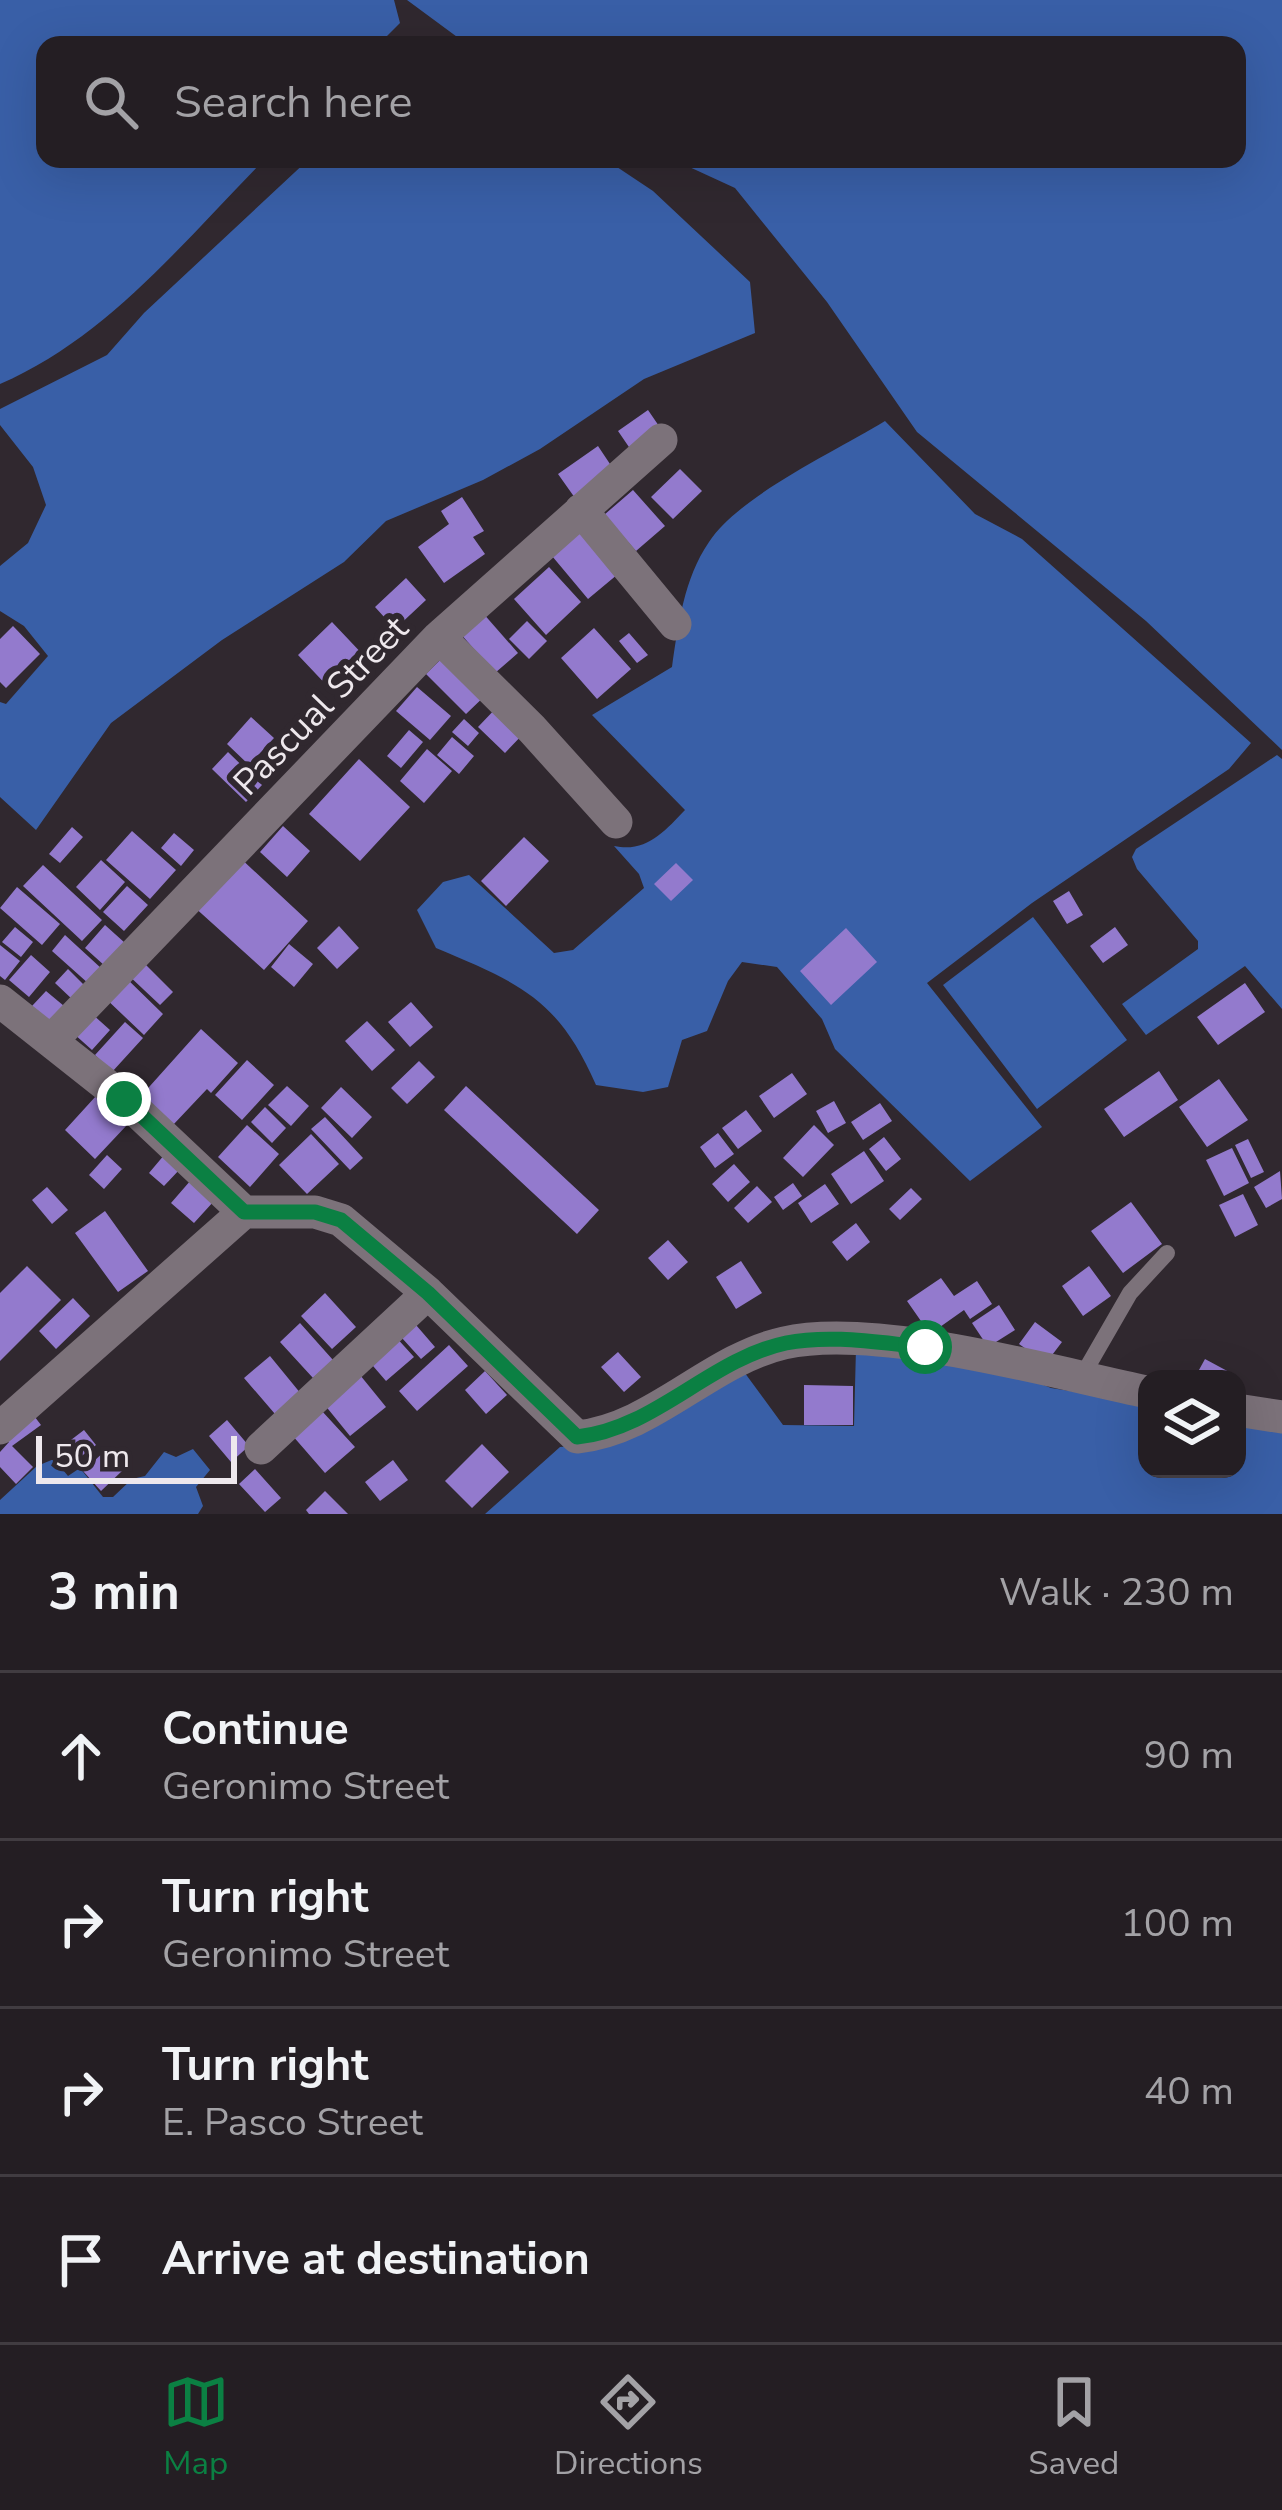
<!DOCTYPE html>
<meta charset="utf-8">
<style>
body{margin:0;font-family:"Nunito Sans",sans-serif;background:#302b30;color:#f1f3f6}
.controls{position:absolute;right:36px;bottom:36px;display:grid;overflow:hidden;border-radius:24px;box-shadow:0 12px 48px #0002}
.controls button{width:108px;height:108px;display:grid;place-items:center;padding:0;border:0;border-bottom:3px solid #413c41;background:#241e23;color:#f1f3f6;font:60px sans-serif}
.scale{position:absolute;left:36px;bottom:30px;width:201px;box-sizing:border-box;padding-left:12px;border:6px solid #eee8ed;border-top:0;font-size:33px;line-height:42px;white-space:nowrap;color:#eee8ed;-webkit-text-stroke:9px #30282f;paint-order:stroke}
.stop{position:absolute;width:36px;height:36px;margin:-27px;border:9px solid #0b8043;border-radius:50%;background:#fff}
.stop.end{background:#0b8043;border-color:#fff;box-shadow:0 3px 12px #0008}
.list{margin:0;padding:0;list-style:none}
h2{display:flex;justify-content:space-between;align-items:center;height:156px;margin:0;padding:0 48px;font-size:51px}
h2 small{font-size:39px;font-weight:400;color:#a3a2a6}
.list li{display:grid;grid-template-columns:78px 1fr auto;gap:36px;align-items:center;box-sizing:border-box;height:168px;padding:0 48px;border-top:3px solid #413c41}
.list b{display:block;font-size:45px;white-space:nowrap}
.list p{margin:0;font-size:39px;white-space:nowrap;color:#a3a2a6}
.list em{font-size:39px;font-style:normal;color:#a3a2a6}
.icon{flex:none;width:66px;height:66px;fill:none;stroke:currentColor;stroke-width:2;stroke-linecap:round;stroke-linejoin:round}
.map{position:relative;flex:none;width:1282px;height:1514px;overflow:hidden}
.search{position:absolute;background:#241e23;box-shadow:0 12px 48px #0002;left:36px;right:36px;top:36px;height:132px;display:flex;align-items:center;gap:30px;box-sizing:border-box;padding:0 42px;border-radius:24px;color:#a3a2a6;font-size:45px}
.sheet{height:828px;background:#241e23}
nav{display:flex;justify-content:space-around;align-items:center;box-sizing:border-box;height:168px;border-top:3px solid #413c41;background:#241e23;font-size:33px;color:#a3a2a6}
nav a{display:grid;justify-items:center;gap:6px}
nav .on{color:#0b8043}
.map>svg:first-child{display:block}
.water{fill:#395fa7}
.building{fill:#937acd}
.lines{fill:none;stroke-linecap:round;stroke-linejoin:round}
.service{stroke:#7c727a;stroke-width:16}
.minor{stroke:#7c727a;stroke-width:33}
.route{stroke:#0b8043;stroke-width:15}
.labels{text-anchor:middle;stroke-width:12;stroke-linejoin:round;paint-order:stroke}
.street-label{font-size:36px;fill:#eee8ed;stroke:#30282f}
</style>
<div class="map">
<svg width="1282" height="1514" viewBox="0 0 1282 1514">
<rect width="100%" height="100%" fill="#30282f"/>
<path class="water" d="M 0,0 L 394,0 L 400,23 L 378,45 L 45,45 L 45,159 L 265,159 C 184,241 107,338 0,384 Z
M 407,0 L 1282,0 L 1282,750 L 1146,621 L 917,432 L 827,302 L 735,188 L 672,159 L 1237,159 L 1237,45 L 468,45 Z
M 309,159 L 605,159 L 653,191 L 750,282 L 755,333 L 644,379 L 540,449 L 483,480 L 386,521 L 344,562 L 222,640 L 111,723 L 36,830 L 0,797 L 0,702 L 6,704 L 48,656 L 24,626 L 0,611 L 0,566 L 28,543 L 46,505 L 33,467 L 0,425 L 0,409 L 107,355 L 144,313 Z
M 885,421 L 975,514 L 1022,539 L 1251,743 L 1229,769 L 1032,903 L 927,983 L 1042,1127 L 970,1181 L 835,1049 L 822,1019 L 777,967 L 742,962 L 728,981 L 707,1031 L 682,1040 L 668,1087 L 643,1092 L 596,1085 C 558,998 519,983 436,948 L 417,910 L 443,882 L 469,875 L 554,953 L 573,950 L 644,888 L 639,874 L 614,846 C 646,853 664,832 685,810 L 592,715 L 672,667 C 678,626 684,578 709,542 C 740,495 836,451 885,421 Z
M 1277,755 L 1282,759 L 1282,1009 L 1245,966 L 1146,1035 L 1122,1004 L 1198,949 L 1198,941 L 1137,869 L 1132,857 L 1136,849 Z
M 1033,917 L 1127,1040 L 1037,1109 L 943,985 Z
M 856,1348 L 1009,1371 L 1051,1388 L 1147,1403 L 1147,1469 L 1237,1469 L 1237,1417 L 1282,1424 L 1282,1514 L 485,1514 L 560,1447 L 611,1443 L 739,1365 L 783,1425 L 854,1426 Z
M 193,1449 L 210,1470 L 196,1487 L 203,1506 L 198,1514 L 0,1514 L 0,1500 L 37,1466 L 54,1459 L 68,1476 L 80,1468 L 103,1497 L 113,1497 L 132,1479 L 145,1476 L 164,1452 L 176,1457 Z"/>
<path class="building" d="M 648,410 L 661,429 L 631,450 L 618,431 Z
M 598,446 L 614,470 L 575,498 L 558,474 Z
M 680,469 L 702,491 L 673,519 L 651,497 Z
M 633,490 L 665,526 L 636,551 L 604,515 Z
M 462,497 L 484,531 L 473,537 L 485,554 L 444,583 L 418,547 L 449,524 L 441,511 Z
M 583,520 L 624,569 L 588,599 L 547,550 Z
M 549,567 L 581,602 L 546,635 L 514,599 Z
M 406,578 L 426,600 L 395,629 L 375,607 Z
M 482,612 L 518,653 L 495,673 L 459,632 Z
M 527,621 L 547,641 L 529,659 L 509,639 Z
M 332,622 L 367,659 L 333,692 L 298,655 Z
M 13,626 L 40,654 L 6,688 L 0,682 L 0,639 Z
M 594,628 L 631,669 L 597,699 L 561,658 Z
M 629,633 L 648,655 L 637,663 L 619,641 Z
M 450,650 L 491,690 L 466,714 L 426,674 Z
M 417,687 L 451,716 L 430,740 L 396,711 Z
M 499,705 L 526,731 L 505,753 L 478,727 Z
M 251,717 L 274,738 L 249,765 L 227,744 Z
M 464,719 L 479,733 L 468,746 L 452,732 Z
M 409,730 L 423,742 L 401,768 L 387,756 Z
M 452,737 L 474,756 L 459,774 L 437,755 Z
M 427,749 L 452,771 L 424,803 L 400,781 Z
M 228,752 L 262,785 L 246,802 L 212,769 Z
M 359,759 L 410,807 L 360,861 L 309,814 Z
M 283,826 L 310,851 L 287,877 L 260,852 Z
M 72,827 L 83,837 L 60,863 L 49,854 Z
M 132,831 L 176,870 L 150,899 L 106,860 Z
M 174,833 L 194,850 L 181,866 L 161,848 Z
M 524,837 L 549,861 L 506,906 L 481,881 Z
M 237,855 L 308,921 L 264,970 L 192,905 Z
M 101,860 L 125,882 L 100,910 L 76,887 Z
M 676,863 L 693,880 L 671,901 L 654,884 Z
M 43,865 L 102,920 L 82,941 L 23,886 Z
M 127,886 L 148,905 L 124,931 L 103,912 Z
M 17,887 L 60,924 L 42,945 L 0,908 Z
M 1069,891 L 1083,915 L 1067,924 L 1053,901 Z
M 105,925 L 125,943 L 105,966 L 85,948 Z
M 339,926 L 359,948 L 337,969 L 317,948 Z
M 15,927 L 33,942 L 21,957 L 2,942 Z
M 1115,927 L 1128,945 L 1103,963 L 1090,946 Z
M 846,928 L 877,962 L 831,1005 L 800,971 Z
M 65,935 L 102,969 L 89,984 L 52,951 Z
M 289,944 L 313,964 L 294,987 L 271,967 Z
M 0,945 L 20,961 L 5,980 L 0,976 Z
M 31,955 L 50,972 L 29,997 L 9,980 Z
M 140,959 L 173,992 L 160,1005 L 126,973 Z
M 68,969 L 86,987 L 73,1000 L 55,983 Z
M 123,975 L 163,1014 L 144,1035 L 103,996 Z
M 1245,983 L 1265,1012 L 1218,1045 L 1197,1017 Z
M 46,991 L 64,1006 L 49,1022 L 32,1006 Z
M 411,1002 L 433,1027 L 410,1047 L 388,1022 Z
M 91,1013 L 110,1030 L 92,1050 L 73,1033 Z
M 367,1021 L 395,1050 L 372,1071 L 345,1041 Z
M 125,1022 L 143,1038 L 112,1072 L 95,1055 Z
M 201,1029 L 238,1063 L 211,1093 L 207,1089 L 173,1125 L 141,1096 Z
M 247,1060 L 274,1085 L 242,1120 L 215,1095 Z
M 419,1061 L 435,1077 L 407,1104 L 391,1088 Z
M 1159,1071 L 1178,1100 L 1124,1137 L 1104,1109 Z
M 792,1073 L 807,1094 L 774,1118 L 759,1096 Z
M 1219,1079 L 1248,1120 L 1207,1147 L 1179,1107 Z
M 287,1086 L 309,1106 L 291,1126 L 268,1105 Z
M 466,1086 L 599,1210 L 577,1234 L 444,1110 Z
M 341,1087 L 372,1117 L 352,1138 L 321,1108 Z
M 96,1096 L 127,1125 L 95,1159 L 65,1130 Z
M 834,1101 L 846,1123 L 828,1133 L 816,1111 Z
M 880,1103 L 892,1121 L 863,1140 L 851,1122 Z
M 265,1107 L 286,1128 L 272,1143 L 251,1122 Z
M 746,1110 L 762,1131 L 738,1149 L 722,1128 Z
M 325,1117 L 363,1158 L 350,1170 L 311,1129 Z
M 247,1125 L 279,1154 L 250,1187 L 218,1157 Z
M 814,1125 L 834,1145 L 803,1177 L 783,1158 Z
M 718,1133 L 734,1154 L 715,1168 L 700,1147 Z
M 311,1134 L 339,1164 L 307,1194 L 279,1165 Z
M 884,1137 L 901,1159 L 886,1171 L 869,1149 Z
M 1248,1139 L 1264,1172 L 1251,1178 L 1235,1145 Z
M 1232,1148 L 1249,1183 L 1224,1196 L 1206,1160 Z
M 864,1151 L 884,1181 L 851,1204 L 831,1174 Z
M 165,1154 L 181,1168 L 164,1186 L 149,1173 Z
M 107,1155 L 122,1169 L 104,1189 L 89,1175 Z
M 734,1164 L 750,1182 L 728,1202 L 712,1184 Z
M 1280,1171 L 1282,1199 L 1266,1208 L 1254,1187 Z
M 191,1180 L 214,1201 L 194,1223 L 171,1203 Z
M 793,1183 L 802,1196 L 783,1210 L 774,1197 Z
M 825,1184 L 839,1204 L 811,1223 L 798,1203 Z
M 757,1186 L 772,1202 L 748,1223 L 734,1208 Z
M 47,1187 L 68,1210 L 52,1224 L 32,1200 Z
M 911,1188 L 922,1199 L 900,1220 L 889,1209 Z
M 1243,1194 L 1258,1225 L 1235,1237 L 1219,1205 Z
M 1131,1202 L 1162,1244 L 1123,1273 L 1091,1231 Z
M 105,1211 L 148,1271 L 118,1292 L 75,1233 Z
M 856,1223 L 870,1242 L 847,1261 L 832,1242 Z
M 668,1240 L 688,1262 L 668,1280 L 648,1258 Z
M 741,1261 L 762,1293 L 736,1309 L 716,1277 Z
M 27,1266 L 61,1300 L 0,1361 L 0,1293 Z
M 1089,1266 L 1111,1296 L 1083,1316 L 1062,1286 Z
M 941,1278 L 954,1296 L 977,1281 L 992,1304 L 970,1319 L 964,1310 L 930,1334 L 907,1301 Z
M 325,1293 L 356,1327 L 332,1349 L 301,1316 Z
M 73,1298 L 90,1316 L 56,1349 L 39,1331 Z
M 999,1305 L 1015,1330 L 988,1347 L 972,1323 Z
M 1035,1322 L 1062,1342 L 1046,1363 L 1019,1344 Z
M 300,1323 L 333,1360 L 313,1378 L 280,1342 Z
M 416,1325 L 435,1347 L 421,1359 L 402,1338 Z
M 394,1335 L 414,1357 L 386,1381 L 367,1359 Z
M 449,1345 L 468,1366 L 417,1411 L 399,1391 Z
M 618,1352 L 641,1377 L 624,1392 L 601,1367 Z
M 270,1356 L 306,1400 L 281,1421 L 244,1378 Z
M 1205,1359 L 1231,1373 L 1228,1379 L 1194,1379 Z
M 485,1371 L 507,1395 L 486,1414 L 465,1390 Z
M 360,1375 L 386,1407 L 350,1436 L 324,1404 Z
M 804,1385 L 853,1386 L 853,1425 L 804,1425 Z
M 28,1408 L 41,1425 L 12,1446 L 33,1467 L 16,1484 L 0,1467 L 0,1452 L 9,1442 L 0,1430 Z
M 321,1410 L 355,1447 L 325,1473 L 292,1435 Z
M 227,1420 L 249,1446 L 231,1462 L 209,1436 Z
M 84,1430 L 96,1445 L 79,1458 L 67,1443 Z
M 482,1444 L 509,1472 L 472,1508 L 445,1481 Z
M 105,1451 L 122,1471 L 101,1491 L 83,1471 Z
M 393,1460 L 408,1480 L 380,1501 L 365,1482 Z
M 255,1469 L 281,1498 L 265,1512 L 239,1484 Z
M 325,1491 L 348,1514 L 309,1514 L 306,1510 Z"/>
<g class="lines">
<path class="service" d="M 1081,1378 L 1130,1293 L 1167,1253"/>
<path class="minor" d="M 581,510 L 675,624
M 439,637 L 532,729 L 616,822
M 0,1001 L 124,1099 L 244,1212
M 52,1040 L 439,637 L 661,440
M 244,1212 L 315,1212 L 341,1220 L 428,1293 L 577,1437 C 654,1429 709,1360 784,1343 C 876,1322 1051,1372 1147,1392
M 1237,1410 L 1282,1417
M 0,1428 L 244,1212
M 261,1448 L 428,1293"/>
</g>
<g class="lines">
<path class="route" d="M 124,1099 L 244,1212 L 315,1212 L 341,1220 L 428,1293 L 577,1437 C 655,1429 710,1359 786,1343 C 831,1334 880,1343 925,1347"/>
</g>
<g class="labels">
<g class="street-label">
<text transform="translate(320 705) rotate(-46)" y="13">Pascual Street</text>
</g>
</g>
</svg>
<div class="controls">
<button><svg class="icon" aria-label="layers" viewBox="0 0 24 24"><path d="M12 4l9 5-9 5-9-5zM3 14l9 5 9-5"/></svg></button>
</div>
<div class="scale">50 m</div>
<div class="stop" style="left:925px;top:1347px"></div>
<div class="stop end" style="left:124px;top:1099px"></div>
<div class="search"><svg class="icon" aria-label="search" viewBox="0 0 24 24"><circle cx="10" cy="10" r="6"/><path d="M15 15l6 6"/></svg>Search here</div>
</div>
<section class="sheet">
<h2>3 min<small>Walk · 230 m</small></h2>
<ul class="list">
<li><svg class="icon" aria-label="ahead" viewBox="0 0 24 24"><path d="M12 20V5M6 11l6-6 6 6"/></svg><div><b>Continue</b><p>Geronimo Street</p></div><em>90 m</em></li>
<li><svg class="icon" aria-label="right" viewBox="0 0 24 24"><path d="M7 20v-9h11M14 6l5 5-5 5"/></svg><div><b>Turn right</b><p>Geronimo Street</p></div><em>100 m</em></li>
<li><svg class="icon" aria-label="right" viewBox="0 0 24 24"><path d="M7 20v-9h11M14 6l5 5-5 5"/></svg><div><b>Turn right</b><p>E. Pasco Street</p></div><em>40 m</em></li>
<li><svg class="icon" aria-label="arrive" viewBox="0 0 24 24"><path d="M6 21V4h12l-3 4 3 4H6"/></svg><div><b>Arrive at destination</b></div></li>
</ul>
</section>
<nav>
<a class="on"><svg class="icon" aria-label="map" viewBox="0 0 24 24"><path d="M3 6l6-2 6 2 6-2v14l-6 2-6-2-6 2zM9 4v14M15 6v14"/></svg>Map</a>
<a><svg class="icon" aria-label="directions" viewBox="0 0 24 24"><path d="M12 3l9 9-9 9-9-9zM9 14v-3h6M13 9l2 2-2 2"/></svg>Directions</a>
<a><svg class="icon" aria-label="saved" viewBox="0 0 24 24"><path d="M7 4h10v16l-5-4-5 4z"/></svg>Saved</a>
</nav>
